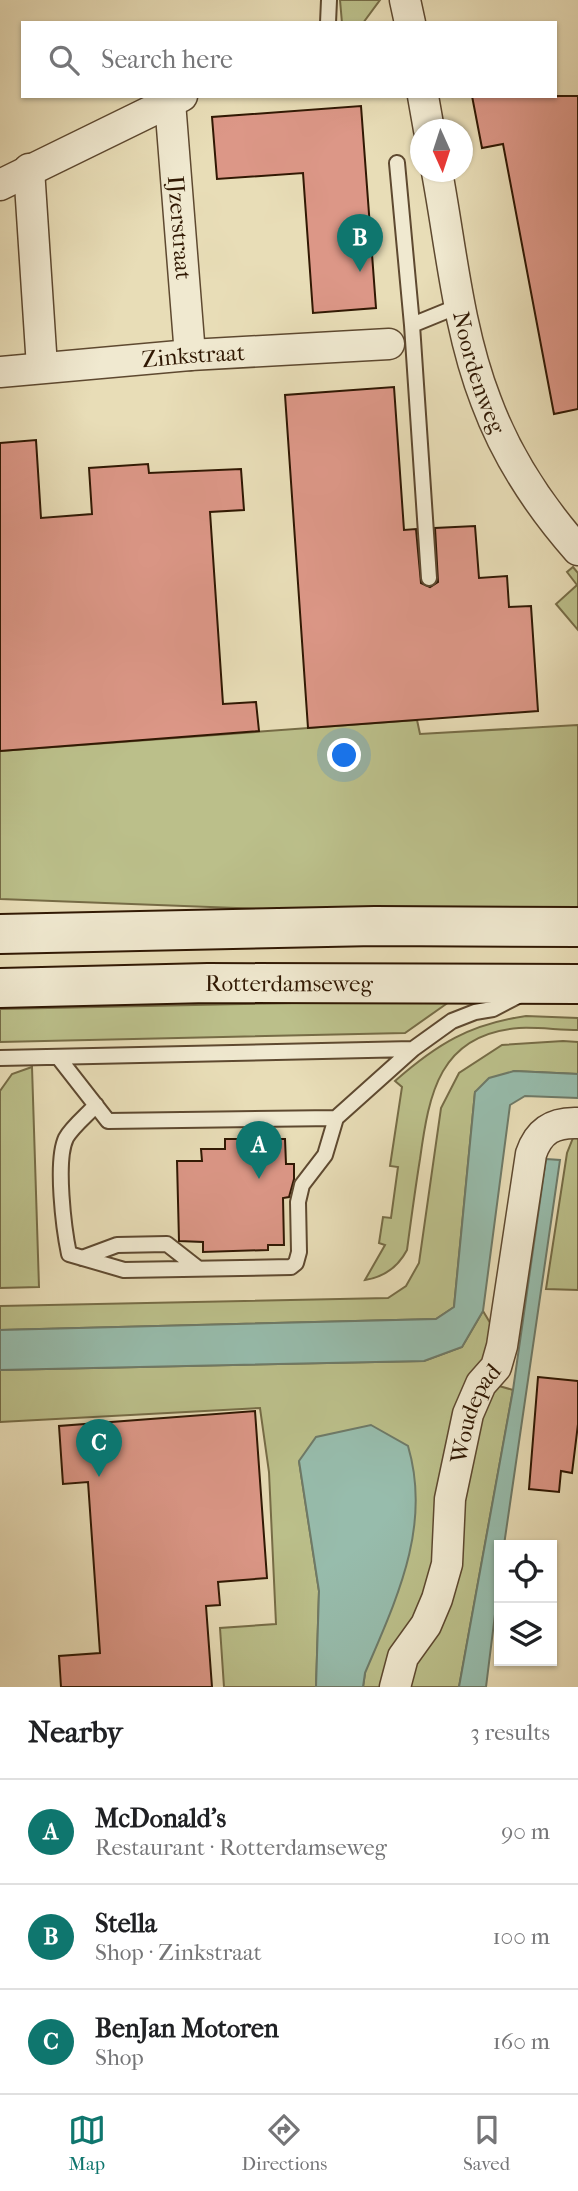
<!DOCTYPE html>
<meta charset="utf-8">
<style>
body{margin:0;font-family:"IM FELL French Canon",serif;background:#f2f2f2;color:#202124}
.controls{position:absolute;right:21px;bottom:21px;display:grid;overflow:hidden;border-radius:0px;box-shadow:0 2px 5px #0004}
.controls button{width:63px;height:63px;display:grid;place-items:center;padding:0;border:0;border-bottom:2px solid #e0e0e0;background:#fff;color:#202124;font:35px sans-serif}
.compass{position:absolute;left:410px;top:119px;width:63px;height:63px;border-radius:50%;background:#fff;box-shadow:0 2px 5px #0004;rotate:177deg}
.you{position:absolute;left:345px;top:756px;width:24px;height:24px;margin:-18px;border:5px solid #fff;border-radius:50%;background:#1a73e8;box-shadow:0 0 0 10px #1a73e833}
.badge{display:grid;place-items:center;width:46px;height:46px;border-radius:50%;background:#0f766e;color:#fff;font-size:23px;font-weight:700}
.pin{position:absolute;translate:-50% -58px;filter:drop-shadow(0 2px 4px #0008)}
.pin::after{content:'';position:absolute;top:37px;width:24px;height:21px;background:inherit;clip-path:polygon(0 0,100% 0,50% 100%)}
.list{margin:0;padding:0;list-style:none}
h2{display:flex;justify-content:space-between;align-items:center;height:91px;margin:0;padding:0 28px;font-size:30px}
h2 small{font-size:23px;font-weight:400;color:#757577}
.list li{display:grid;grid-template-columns:46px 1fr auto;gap:21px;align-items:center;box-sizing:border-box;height:105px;padding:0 28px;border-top:2px solid #e0e0e0}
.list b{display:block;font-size:26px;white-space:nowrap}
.list p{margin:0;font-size:23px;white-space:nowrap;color:#757577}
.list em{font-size:23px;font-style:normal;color:#757577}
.icon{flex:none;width:38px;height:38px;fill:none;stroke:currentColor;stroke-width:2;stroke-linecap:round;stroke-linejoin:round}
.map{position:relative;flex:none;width:578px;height:1687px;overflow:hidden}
.search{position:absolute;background:#fff;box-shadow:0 2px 5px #0004;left:21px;right:21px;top:21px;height:77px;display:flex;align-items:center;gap:18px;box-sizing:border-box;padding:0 24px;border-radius:0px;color:#757577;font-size:26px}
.sheet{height:406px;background:#fff}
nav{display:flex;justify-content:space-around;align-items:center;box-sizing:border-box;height:98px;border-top:2px solid #e0e0e0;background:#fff;font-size:19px;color:#757577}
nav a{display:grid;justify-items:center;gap:4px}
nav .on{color:#0f766e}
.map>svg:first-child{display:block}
.green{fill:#bbbf8a;stroke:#766c46;stroke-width:2}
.water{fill:#97bcac;stroke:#6e7a68;stroke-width:2}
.building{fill:#dc9787;stroke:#301803;stroke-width:2}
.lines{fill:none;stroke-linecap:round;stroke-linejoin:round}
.service-casing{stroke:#5e4930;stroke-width:18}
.minor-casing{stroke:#5e4930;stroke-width:33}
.secondary-casing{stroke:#301803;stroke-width:42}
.service{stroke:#f0e9d0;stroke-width:14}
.minor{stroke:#f0e9d0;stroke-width:30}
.secondary{stroke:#f0e9d0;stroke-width:38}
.labels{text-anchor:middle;stroke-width:7;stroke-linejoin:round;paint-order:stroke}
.street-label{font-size:23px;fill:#301803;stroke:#f0e9d0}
</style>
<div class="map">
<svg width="578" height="1687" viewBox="0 0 578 1687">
<rect width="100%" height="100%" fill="#e8ddb7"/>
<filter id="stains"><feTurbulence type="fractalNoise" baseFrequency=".00286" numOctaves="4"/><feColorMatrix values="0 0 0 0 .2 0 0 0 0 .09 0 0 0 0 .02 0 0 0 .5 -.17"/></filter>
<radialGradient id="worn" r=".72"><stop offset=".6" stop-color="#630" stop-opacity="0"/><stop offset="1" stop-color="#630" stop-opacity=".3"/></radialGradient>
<path class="green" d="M 340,0 L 380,0 L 363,23 L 342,23 Z
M 573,567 L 578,573 L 578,630 L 556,604 L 577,585 L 567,572 Z
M 417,720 L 420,734 L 578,725 L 578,908 L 263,909 L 0,899 L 0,751 Z
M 396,1001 L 449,1002 L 405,1033 L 0,1042 L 0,1009 Z
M 526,1016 L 578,1018 L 578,1030 C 559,1030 538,1027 519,1028 C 439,1034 429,1094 420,1159 C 415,1190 411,1220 407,1250 C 398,1267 384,1277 365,1280 L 385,1245 L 379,1243 L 383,1217 L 391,1218 L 398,1167 L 390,1166 L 402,1087 L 395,1081 C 437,1044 470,1024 526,1016 Z
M 563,1041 L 578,1042 L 578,1074 L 514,1071 L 475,1092 L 454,1307 L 436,1319 L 0,1330 L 0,1306 L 388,1298 L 406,1286 L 419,1263 L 441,1108 L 459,1073 L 502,1045 Z
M 32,1067 L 39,1287 L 0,1288 L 0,1091 L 12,1074 Z
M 573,1138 L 578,1138 L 578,1290 L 546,1289 L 567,1153 Z
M 483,1311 L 495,1331 L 439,1558 L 391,1687 L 363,1687 L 365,1673 L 299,1461 L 319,1591 L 316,1687 L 224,1687 L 220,1628 L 276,1624 L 269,1472 L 260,1408 L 0,1422 L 0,1370 L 424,1361 L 462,1347 Z
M 492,1384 L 513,1390 L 459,1687 L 399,1687 L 460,1474 Z"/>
<path class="water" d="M 514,1071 L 578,1074 L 578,1098 L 525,1096 L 510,1105 L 483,1311 L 462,1347 L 424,1361 L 0,1370 L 0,1330 L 436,1319 L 454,1307 L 475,1092 L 489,1078 Z
M 546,1159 L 560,1160 L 504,1545 L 499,1545 L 499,1582 L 486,1687 L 459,1687 L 513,1390 Z
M 371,1425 L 408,1446 C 432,1527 396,1600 365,1673 L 363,1687 L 316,1687 L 319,1591 L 299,1461 L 316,1437 Z"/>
<path class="building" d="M 472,96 L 578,96 L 578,409 L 554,414 L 503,144 L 482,148 Z
M 361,106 L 376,308 L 313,313 L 303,173 L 217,179 L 212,117 Z
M 394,387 L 404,530 L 416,529 L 421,583 L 430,587 L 438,582 L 435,528 L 475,526 L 479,578 L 507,576 L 509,607 L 531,606 L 538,711 L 308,728 L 285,395 Z
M 36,440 L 41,518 L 92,514 L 89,468 L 148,464 L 149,473 L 241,469 L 244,510 L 210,512 L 223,704 L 256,702 L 259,731 L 0,751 L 0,443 Z
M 225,1139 L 285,1139 L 286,1164 L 294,1164 L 294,1179 L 289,1197 L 283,1198 L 284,1245 L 268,1245 L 268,1250 L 203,1252 L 203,1242 L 179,1241 L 177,1161 L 202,1161 L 201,1149 L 225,1149 Z
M 538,1377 L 578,1381 L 578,1424 L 572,1473 L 561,1471 L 559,1492 L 529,1489 Z
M 255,1411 L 267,1578 L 218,1582 L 220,1605 L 206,1606 L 212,1687 L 61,1687 L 59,1656 L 100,1653 L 88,1482 L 63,1484 L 59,1426 Z"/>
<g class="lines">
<g class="service-casing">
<path id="service" d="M 328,23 L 329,0
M 397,163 L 412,325
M 429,578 L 412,325 L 461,305
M 58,1057 L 108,1121 L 336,1118 L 413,1049
M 0,1058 L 413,1049 L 452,1021 L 475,1012 L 493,1009 L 520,995
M 96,1105 C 87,1115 72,1127 66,1138 C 55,1161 64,1230 69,1254 L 124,1270 L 291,1267 L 296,1263 L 299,1252 L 298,1202 L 302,1185 L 325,1155 L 336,1118
M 82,1258 L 117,1245 L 167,1244 L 199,1269"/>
</g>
<g class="minor-casing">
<g id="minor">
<path d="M 405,0 L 410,23"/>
<path d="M 423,96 L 429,130"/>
<path id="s1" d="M 170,102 L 190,355"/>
<path d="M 29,169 L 42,367"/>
<path id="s2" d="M 437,172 C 451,247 458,329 486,401 C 506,455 540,507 578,550"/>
<path d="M 0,185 L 182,96"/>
<path id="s3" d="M 0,372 L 190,355 L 389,344"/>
<path id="s4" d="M 395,1687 L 403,1657 L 426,1625 L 437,1599 L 447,1564 L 450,1499 L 468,1414 L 481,1384 L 496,1367 L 502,1346 L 531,1154 C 539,1130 554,1122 578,1123"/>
</g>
</g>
<g class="secondary-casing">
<g id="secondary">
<path d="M 0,934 L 375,926 L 578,927"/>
<path id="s5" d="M 0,988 L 208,983 L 578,984"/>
</g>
</g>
<use href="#service" class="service"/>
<use href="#minor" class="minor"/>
<use href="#secondary" class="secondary"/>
</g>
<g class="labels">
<g class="street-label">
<text dy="8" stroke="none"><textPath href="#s1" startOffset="126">IJzerstraat</textPath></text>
<text dy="8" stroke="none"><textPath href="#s3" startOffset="194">Zinkstraat</textPath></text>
<text dy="8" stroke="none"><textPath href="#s2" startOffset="205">Noordenweg</textPath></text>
<text dy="8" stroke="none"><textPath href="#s5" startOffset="289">Rotterdamseweg</textPath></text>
<text dy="8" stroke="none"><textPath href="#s4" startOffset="290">Woudepad</textPath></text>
</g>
</g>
<rect width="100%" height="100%" filter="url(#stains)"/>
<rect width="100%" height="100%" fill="url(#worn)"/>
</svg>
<div class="controls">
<button><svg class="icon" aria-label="locate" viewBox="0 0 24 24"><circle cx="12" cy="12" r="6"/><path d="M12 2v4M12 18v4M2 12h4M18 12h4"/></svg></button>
<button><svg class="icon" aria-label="layers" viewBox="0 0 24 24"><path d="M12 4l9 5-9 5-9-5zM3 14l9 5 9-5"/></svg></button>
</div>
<svg class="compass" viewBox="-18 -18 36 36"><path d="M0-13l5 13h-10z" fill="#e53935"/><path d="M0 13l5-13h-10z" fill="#757577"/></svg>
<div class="you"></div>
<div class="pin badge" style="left:259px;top:1179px">A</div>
<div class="pin badge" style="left:360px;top:272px">B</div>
<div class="pin badge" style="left:99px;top:1477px">C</div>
<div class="search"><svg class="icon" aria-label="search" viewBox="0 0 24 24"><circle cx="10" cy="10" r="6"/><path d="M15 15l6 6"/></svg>Search here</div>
</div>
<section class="sheet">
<h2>Nearby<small>3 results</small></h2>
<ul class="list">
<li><span class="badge">A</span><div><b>McDonald's</b><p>Restaurant · Rotterdamseweg</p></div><em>90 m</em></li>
<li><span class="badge">B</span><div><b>Stella</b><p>Shop · Zinkstraat</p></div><em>100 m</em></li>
<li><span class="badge">C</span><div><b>BenJan Motoren</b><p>Shop</p></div><em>160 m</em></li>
</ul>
</section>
<nav>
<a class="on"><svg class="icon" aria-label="map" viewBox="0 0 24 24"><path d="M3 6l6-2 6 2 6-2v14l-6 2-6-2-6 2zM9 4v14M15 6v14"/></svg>Map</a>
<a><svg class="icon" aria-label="directions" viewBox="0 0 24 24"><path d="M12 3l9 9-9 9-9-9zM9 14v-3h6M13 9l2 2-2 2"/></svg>Directions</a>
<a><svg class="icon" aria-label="saved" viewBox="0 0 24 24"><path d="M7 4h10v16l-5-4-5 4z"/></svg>Saved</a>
</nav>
